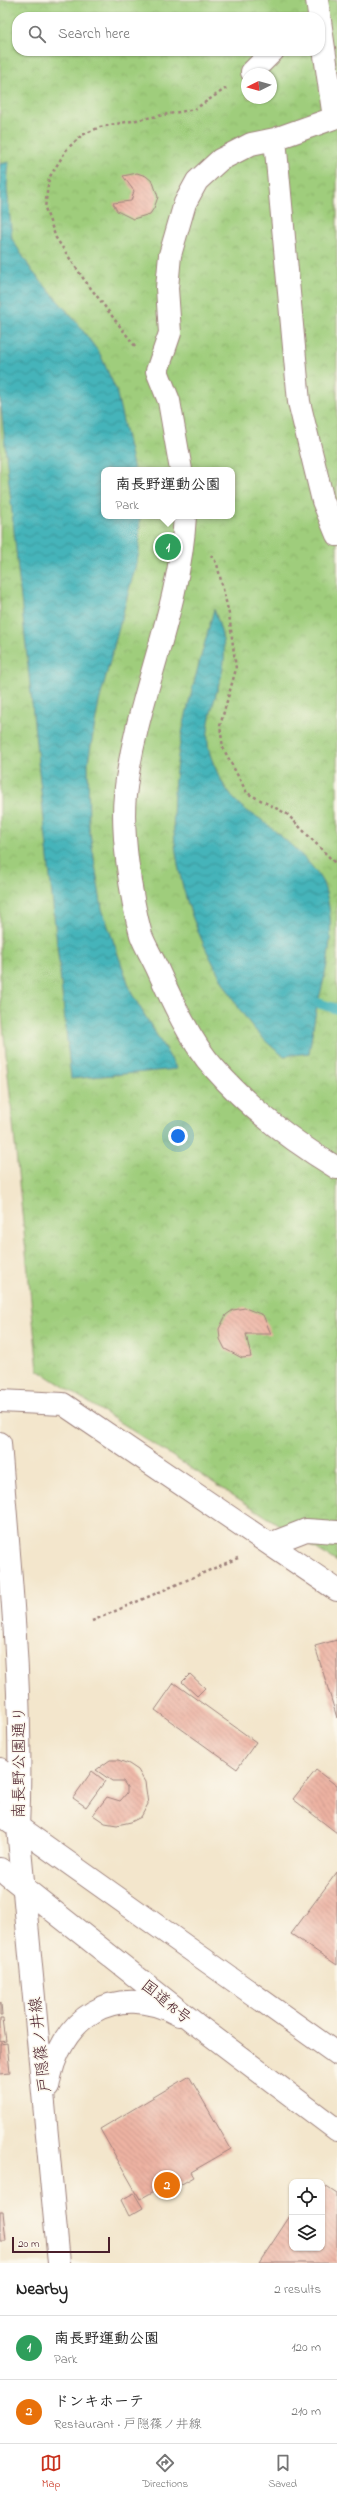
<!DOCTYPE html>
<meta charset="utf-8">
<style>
body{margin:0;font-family:"Indie Flower","Klee One",sans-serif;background:#f6f6f6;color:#222}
.controls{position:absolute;right:12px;bottom:12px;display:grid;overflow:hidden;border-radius:8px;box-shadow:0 1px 3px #0004}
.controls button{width:36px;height:36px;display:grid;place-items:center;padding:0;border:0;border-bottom:1px solid #e0e0e0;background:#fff;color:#222;font:20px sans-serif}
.compass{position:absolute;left:241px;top:68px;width:36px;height:36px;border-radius:50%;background:#fff;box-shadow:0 1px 3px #0004;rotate:265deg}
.scale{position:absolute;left:12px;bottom:10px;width:98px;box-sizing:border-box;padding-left:4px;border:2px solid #4a1f2b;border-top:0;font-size:11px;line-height:14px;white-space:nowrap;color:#4a1f2b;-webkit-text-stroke:3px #fbf7ec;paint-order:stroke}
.you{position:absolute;left:178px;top:1136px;width:14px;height:14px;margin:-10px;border:3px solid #fff;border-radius:50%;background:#1a73e8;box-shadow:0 0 0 6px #1a73e833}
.badge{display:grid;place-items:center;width:26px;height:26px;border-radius:50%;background:#c8321e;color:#fff;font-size:13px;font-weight:700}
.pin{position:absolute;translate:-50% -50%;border:2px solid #fff;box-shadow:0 1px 4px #0006}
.popup{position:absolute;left:101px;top:467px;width:134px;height:52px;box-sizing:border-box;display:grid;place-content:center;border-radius:8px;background:#fff;filter:drop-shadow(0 1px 3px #0005);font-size:13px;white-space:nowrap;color:#767676}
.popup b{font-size:15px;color:#222}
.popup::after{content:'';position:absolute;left:50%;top:100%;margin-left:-8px;border:8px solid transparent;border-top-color:#fff}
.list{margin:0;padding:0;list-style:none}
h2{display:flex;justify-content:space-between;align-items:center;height:52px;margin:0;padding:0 16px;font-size:17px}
h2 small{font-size:13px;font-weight:400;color:#767676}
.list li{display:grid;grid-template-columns:26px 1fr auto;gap:12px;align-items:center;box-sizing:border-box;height:64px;padding:0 16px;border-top:1px solid #e0e0e0}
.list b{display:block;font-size:15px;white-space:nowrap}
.list p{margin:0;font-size:13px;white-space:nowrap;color:#767676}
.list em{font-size:13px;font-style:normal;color:#767676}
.icon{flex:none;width:22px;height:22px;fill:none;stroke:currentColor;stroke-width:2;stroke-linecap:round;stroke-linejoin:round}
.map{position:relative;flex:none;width:337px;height:2263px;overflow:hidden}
.search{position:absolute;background:#fff;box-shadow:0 1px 3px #0004;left:12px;right:12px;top:12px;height:44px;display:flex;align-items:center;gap:10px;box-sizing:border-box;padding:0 14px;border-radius:16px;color:#767676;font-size:15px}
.sheet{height:180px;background:#fff}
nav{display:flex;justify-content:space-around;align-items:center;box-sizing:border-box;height:56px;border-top:1px solid #e0e0e0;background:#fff;font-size:11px;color:#767676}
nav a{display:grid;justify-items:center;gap:2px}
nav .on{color:#c8321e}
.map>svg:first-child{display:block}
.park{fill:url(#park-crowns);stroke:#747653;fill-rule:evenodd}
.water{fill:url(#water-waves);stroke:#476a72}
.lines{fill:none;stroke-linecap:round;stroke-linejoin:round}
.stream{stroke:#44b4ba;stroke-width:10}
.building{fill:url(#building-back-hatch)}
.minor-casing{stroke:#9e827c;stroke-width:24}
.major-casing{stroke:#9e827c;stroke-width:24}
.highway-casing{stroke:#9e827c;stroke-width:24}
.path{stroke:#9e827c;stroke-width:2.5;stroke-dasharray:3 3;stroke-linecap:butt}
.minor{stroke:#fff;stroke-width:22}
.major{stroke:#fff;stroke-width:22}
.highway{stroke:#fff;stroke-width:22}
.labels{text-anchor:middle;stroke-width:3;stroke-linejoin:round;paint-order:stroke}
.street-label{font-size:16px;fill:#4a1f2b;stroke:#fbf7ec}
</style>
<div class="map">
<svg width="337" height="2263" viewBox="0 0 337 2263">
<defs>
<pattern id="park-crowns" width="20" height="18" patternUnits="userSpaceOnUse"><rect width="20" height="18" fill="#9fcd7b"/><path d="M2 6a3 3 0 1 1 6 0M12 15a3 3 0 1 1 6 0" fill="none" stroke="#8ab06a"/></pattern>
<pattern id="water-waves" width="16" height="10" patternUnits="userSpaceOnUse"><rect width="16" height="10" fill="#44b4ba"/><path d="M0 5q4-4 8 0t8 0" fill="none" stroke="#3b9297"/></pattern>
<pattern id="building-back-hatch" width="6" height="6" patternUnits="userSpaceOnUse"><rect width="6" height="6" fill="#edb2a2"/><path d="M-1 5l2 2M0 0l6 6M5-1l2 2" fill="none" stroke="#c29084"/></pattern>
</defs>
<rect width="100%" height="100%" fill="#fbf7ec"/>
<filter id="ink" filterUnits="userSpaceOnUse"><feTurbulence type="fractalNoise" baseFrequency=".025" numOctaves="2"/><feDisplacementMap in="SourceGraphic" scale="8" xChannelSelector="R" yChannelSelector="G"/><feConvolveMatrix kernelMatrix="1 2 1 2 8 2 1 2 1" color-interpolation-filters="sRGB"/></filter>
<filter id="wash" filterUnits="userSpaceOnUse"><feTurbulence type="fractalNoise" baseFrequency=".012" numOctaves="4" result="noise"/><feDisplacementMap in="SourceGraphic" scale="16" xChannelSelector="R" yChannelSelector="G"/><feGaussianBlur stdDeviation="0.9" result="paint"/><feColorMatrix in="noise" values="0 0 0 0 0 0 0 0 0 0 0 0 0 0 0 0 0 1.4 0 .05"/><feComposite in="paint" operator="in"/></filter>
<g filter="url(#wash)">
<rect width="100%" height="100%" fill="#f3e6cc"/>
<path class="park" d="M 0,0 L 337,0 L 337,1562 L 38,1370 L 0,996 ZM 17,17 L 320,17 L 320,51 L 17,51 ZM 247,74 L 271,74 L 271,98 L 247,98 ZM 104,470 L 232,470 L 232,516 L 104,516 Z"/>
<path class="water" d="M 9,162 L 7,187 L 12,239 L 32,271 L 78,324 L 100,354 L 116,390 L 134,470 L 104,470 L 104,516 L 140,516 L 139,553 L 99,702 L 88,762 L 89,827 L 102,909 L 132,994 L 177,1069 L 71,1079 L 0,397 L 0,164 Z
M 214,609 C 220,626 226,644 224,662 C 220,692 200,726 211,757 C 218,776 226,793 242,807 C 250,814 259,817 267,824 C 286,841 311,860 323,883 C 337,922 329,963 318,1002 C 314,1019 312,1036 309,1053 L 284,1056 C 253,1035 233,1001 216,969 C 144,834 177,746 214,609 Z"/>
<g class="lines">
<path class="stream" d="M 318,1003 L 337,1009"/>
</g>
<g id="blocks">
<path class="building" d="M 137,173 L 146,176 L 153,182 L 158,197 L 154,208 L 150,214 L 133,219 L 117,211 L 113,203 L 131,201 L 134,191 L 123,176 Z
M 245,1308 L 263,1315 L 271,1334 L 246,1334 L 251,1357 L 242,1358 L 225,1349 L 220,1339 L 219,1329 L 226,1315 L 233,1310 Z
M 337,1640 L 337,1718 L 315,1646 Z
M 190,1674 L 205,1688 L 197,1696 L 182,1682 Z
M 174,1683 L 256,1742 L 237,1769 L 155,1710 Z
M 110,1760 L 118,1760 L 129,1764 L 138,1770 L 145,1782 L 148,1804 L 141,1817 L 131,1822 L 117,1825 L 105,1823 L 93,1815 L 107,1797 L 120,1801 L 127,1793 L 127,1787 L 123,1781 L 112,1781 L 96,1770 Z
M 316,1770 L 337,1786 L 337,1833 L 293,1799 Z
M 92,1771 L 105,1781 L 86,1807 L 73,1798 Z
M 337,1872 L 337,1965 L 291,1934 Z
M 0,2003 L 1,2003 L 2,2016 L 0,2016 Z
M 0,2019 L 3,2019 L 6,2041 L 0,2042 Z
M 7,2043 L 10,2073 L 0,2074 L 0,2044 Z
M 189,2076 L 231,2149 L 191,2172 L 194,2177 L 171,2190 L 167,2184 L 140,2199 L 100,2129 Z
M 322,2184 L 337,2194 L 337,2263 L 259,2263 L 292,2213 L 292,2248 L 322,2248 Z
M 134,2193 L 143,2208 L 129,2216 L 121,2200 Z
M 0,2212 L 3,2212 L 6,2241 L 0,2241 Z"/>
</g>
</g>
<g filter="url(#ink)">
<use href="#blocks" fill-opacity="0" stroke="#9e827c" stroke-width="1"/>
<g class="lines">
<g class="minor-casing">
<path id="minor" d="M 252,72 L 273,51
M 275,139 L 299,402 L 323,501 L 337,535
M 181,470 L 169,401 L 157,371 L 170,333 L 167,288 L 170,255 L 185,203 L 197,181 L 220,160 L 251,144 L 275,139 L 334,118 L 317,0
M 185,516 C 180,612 135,700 125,795 C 121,833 131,898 141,935 C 145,946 152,957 157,968 C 171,999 191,1043 214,1068 C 249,1108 292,1141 337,1168
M 0,1401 L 63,1404 L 337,1590
M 0,1443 C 10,1571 24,1699 18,1828
M 270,1544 L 306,1530 L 337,1532
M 0,1769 L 14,1813"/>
</g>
<g class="major-casing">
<path id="major" d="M 18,1828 L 59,2263
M 48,2087 C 59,2018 114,1980 179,2015"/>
</g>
<g class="highway-casing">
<path id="highway" d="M 0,1814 L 337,2054
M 0,1869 L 196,2024 L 337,2130"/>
</g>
<path class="path" d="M 135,346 L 83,278 L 56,238 L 45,208 L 49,178 L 67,149 L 82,135 L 100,127 L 195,109 L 228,87
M 211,555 L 217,564 L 229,614 L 236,669 L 220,726 L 223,748 L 247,793 L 287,814 L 337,865
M 92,1621 L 238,1558"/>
<use href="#minor" class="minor"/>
<use href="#major" class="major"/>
<use href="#highway" class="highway"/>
</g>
</g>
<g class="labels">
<g class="street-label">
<text transform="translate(18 1762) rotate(-90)" y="6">南長野公園通り</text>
<text transform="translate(167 2001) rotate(39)" y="6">国道18号</text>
<text transform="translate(39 2045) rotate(-96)" y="6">戸隠篠ノ井線</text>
</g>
</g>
</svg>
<div class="controls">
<button><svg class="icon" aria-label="locate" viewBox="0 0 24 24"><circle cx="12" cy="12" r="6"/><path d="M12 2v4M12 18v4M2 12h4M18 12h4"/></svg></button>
<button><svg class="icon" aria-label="layers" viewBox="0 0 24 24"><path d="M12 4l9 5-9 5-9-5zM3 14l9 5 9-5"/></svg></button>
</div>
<svg class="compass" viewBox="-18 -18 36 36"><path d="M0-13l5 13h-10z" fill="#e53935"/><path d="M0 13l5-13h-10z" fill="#767676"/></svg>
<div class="scale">20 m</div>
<div class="you"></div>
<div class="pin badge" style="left:168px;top:547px;background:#2e9e5b">1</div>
<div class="popup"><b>南長野運動公園</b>Park</div>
<div class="pin badge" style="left:167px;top:2185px;background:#e8710a">2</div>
<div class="search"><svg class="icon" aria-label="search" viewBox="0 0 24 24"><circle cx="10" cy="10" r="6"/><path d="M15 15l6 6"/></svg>Search here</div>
</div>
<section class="sheet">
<h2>Nearby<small>2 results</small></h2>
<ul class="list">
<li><span class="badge" style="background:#2e9e5b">1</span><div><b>南長野運動公園</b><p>Park</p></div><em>120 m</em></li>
<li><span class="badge" style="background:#e8710a">2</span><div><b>ドンキホーテ</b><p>Restaurant · 戸隠篠ノ井線</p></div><em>210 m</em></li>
</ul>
</section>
<nav>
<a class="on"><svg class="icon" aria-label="map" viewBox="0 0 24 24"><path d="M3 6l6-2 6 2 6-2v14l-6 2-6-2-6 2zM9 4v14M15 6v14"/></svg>Map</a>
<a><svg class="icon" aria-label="directions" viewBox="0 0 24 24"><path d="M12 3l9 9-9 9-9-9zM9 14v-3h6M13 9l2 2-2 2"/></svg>Directions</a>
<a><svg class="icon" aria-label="saved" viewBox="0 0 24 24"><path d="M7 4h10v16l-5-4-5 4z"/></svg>Saved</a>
</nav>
